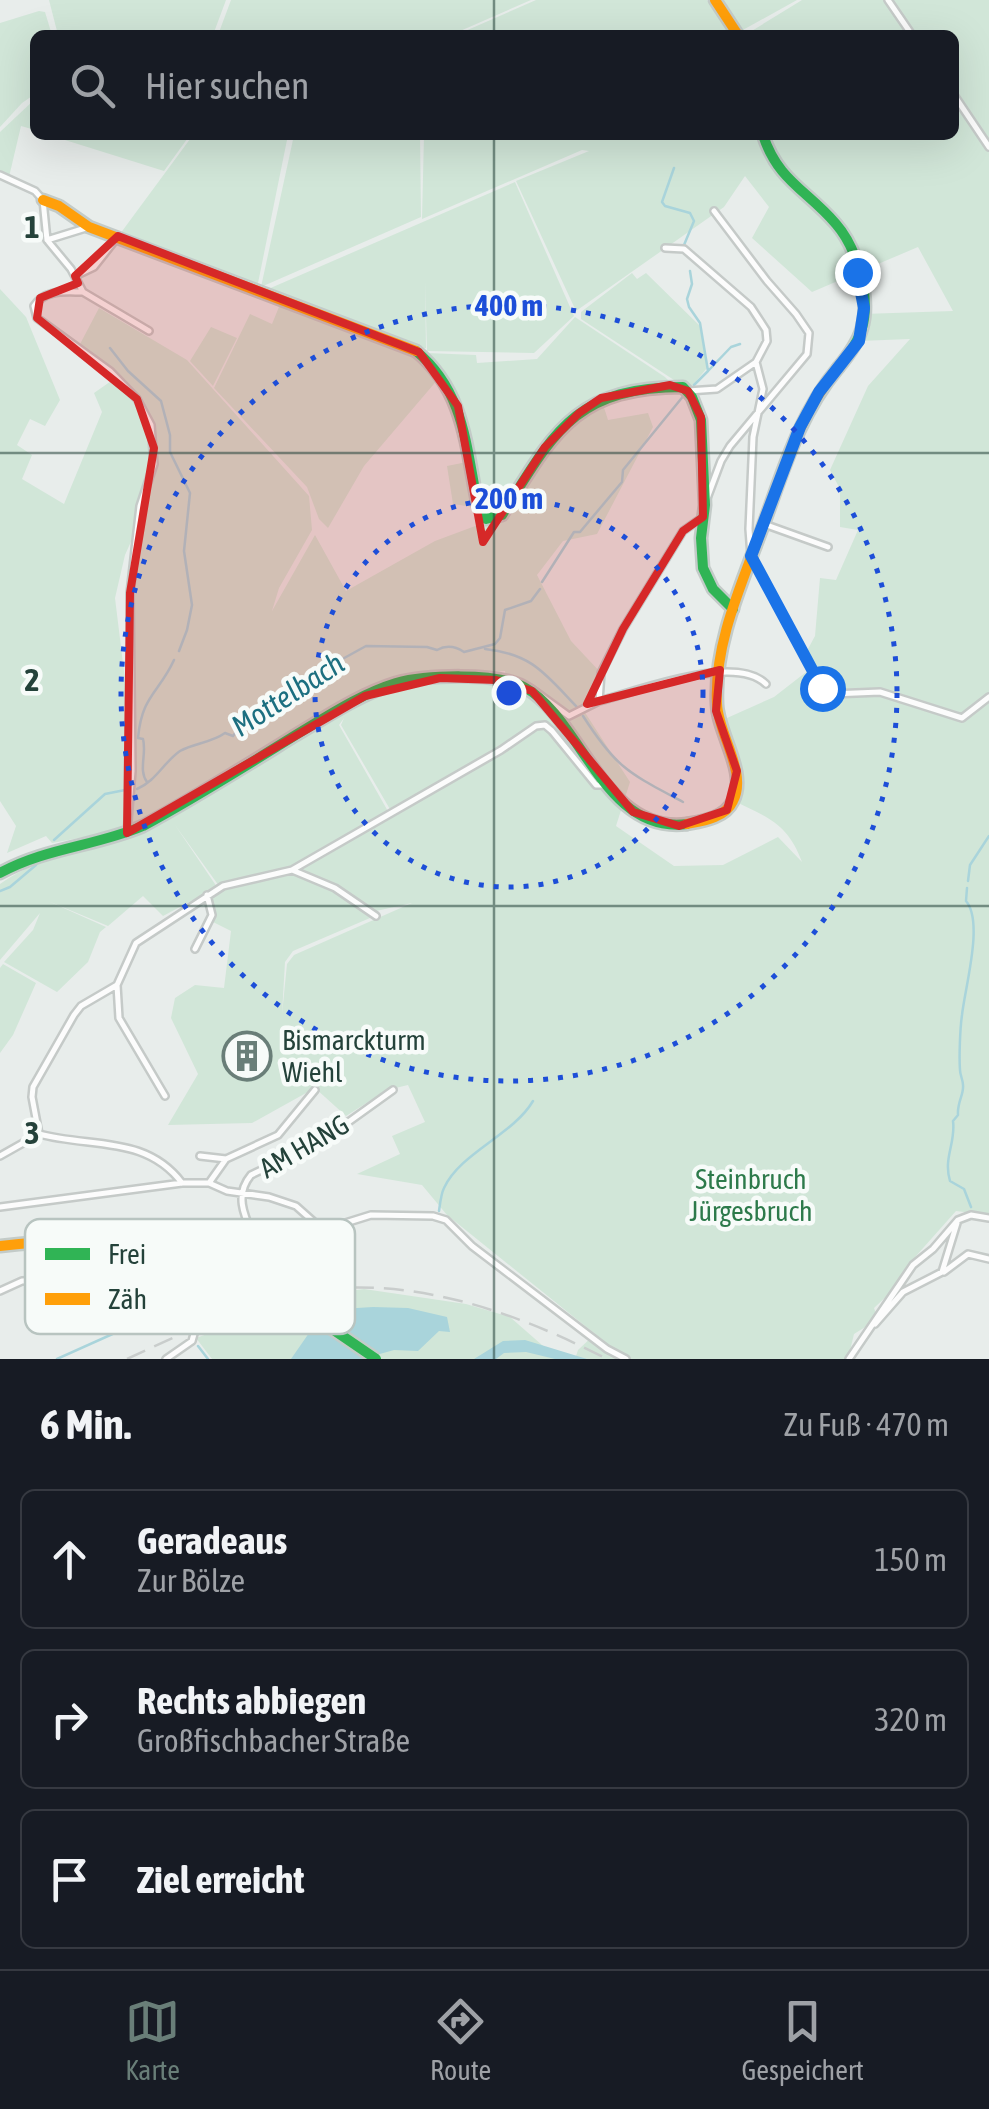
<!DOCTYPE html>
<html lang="de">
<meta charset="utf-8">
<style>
body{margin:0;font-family:"Asap Condensed",sans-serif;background:#20242c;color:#f1f3f6}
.stop{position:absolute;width:30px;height:30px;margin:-22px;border:8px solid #1a73e8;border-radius:50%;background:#fff}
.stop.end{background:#1a73e8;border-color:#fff;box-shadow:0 2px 10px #0008}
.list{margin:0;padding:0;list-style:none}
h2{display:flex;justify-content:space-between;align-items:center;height:130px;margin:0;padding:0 40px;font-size:42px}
h2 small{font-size:32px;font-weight:400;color:#9ea1a6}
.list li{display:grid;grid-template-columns:65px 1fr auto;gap:30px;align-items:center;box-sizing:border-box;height:140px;margin:0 20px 20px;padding:0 20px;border:2px solid #363941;border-radius:15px}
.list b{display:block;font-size:38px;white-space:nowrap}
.list p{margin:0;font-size:32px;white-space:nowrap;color:#9ea1a6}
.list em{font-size:32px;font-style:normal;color:#9ea1a6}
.icon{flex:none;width:55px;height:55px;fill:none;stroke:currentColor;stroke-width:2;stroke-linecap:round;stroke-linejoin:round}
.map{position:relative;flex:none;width:989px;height:1359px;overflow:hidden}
.search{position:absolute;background:#171b24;box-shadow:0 10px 40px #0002;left:30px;right:30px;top:30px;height:110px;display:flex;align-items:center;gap:25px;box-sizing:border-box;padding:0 35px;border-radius:15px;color:#9ea1a6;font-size:38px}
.sheet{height:610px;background:#171b24}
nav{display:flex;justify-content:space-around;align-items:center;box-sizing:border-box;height:140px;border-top:2px solid #363941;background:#171b24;font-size:28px;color:#9ea1a6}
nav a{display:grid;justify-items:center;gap:5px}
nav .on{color:#697e78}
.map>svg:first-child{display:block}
.green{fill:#d1e6d8}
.water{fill:#a9d4db}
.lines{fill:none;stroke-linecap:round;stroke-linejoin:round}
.stream{stroke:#a9d4db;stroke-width:2.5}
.street-casing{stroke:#c5cac8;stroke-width:10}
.fast-casing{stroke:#c3cbc8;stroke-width:15}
.slow-casing{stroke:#c3cbc8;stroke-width:15}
.street{stroke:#fcfcfc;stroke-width:5}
.fast{stroke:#30b455;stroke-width:10}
.slow{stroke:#ff9f0a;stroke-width:10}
.rail{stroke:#c9cdcc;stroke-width:2.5;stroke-dasharray:20 10;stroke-linecap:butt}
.fast-bridge-casing{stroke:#c3ccc9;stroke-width:15;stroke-linecap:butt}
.fast-bridge{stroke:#30b455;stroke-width:10}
.route{stroke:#1a73e8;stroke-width:12}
.marked{fill:#d62828;fill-opacity:0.2;stroke:#d62828;stroke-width:8;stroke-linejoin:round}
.grid{fill:none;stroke:#24423a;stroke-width:2.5;stroke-opacity:0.55}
.ring{fill:none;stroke:#1d4ed8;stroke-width:5;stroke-dasharray:5 10}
.labels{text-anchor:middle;stroke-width:9;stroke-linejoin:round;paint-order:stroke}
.poi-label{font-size:28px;fill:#24423a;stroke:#f7fbf9;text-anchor:start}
.street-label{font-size:28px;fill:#24423a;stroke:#f7fbf9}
.park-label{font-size:28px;fill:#2d7a4b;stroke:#f7fbf9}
.water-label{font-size:30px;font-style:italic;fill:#1c6f80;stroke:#f7fbf9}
.key{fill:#f7fbf9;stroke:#b8c4c0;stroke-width:2.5}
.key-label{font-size:28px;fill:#24423a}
.grid-label{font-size:32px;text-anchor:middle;font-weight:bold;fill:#24423a;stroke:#f7fbf9;stroke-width:9;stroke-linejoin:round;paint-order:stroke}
.centre{fill:#1d4ed8;stroke:#f7fbf9;stroke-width:5}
.ring-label{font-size:30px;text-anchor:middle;font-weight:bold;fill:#1d4ed8;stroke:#f7fbf9;stroke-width:9;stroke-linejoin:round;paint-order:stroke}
</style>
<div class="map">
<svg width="989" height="1359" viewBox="0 0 989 1359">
<rect width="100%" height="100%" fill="#e8edeb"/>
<path class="green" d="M 49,0 L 226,0 L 213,35 L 58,35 Z
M 231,0 L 531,0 L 451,35 L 218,35 Z
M 536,0 L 707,0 L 732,35 L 456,35 Z
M 721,0 L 797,0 L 741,31 Z
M 802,0 L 989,0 L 989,1215 L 956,1211 L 916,1256 L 892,1291 L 874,1308 L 878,1319 L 854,1334 L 848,1359 L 575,1359 L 578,1350 L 595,1334 L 447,1215 L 422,1185 L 357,1174 L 400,1154 L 392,1136 L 425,1122 L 408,1085 L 387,1090 L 346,1116 L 315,1088 L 252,1123 L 168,1125 L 198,1074 L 171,1018 L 175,998 L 195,985 L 224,988 L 231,931 L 213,922 L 211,894 C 229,885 275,870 294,873 C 319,876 351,898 370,913 L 370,918 L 293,951 L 285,962 L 282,1014 L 287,964 L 294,955 L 412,903 L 376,911 L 303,872 L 301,866 L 486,761 L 487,756 L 391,811 L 341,725 L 344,718 L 339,725 L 389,813 L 289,869 L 219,886 L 175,825 L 217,887 L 163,916 L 143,896 L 108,926 L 48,901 L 106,927 L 100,932 L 88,962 L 57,992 L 4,962 L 33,930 L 40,913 L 0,960 L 0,884 C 45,851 104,850 154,826 L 348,709 L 349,712 L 350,708 C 414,676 440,682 507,684 L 505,671 L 403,677 L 376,688 L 142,822 L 118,831 L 52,843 L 46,836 L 7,853 L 16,826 L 0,801 L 0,289 L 26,317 L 60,400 L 45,426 L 30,419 L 17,445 L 32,455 L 22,479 L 64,504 L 102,412 L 94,393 L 114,379 L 141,408 L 147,419 L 153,466 L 137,509 L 133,537 L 125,555 L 115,598 L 127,696 L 130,694 L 135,549 L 141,507 L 158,462 L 148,413 L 139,397 L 118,376 L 79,346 L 99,308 L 187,360 L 309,496 L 312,530 L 279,588 L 272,611 L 315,535 L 346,591 L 435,541 L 494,519 L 508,506 L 489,517 L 481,510 L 465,420 L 454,392 L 427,353 L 476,355 L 477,363 L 537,359 L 575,317 L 665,377 L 670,382 C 620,392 590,392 554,433 C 546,441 538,448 536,459 L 560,430 L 601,398 L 608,420 L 648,413 L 653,427 L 597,534 L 563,541 L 537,575 L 571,641 L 601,673 L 599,701 L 584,711 L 630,782 L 616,826 L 674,866 L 723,865 L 778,837 L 802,862 C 788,823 767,817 732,800 C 745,771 724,750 718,722 L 774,697 L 810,669 L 803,658 L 815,636 L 820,578 L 836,580 L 858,530 L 840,527 L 840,489 L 830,470 L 868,386 L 910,339 L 859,341 L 863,314 L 953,311 L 918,247 L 812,292 L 752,238 L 769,207 L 745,176 L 724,207 L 576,311 L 516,181 L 589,151 L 582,150 L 422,219 L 424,135 L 954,135 L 954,35 L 753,35 L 750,32 Z
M 39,11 L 45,12 L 52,35 L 35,35 L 35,94 L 22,103 L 0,127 L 0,23 Z
M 35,99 L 35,130 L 21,126 L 9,177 L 0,174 L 0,132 Z
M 49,135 L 190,135 L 164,171 Z
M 193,135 L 288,135 L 257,288 L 120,234 Z
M 294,135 L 420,135 L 421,217 L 261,287 Z
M 515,182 L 574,316 L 534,353 L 427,351 L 425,282 L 426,348 L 421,350 L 266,290 Z
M 632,273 L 637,279 L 646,273 L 700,326 L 707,368 L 692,386 L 677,382 L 581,319 L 581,312 Z
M 281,302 L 419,355 L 439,378 L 364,466 L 328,528 L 319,519 L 307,487 L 214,388 L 250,314 L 272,324 Z
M 211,327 L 237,338 L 213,386 L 190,361 Z
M 467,462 L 473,507 L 453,504 L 447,466 Z
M 3,964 L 36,983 L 13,1035 L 0,1053 L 0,968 Z
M 364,1289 L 466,1304 L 510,1317 L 558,1359 L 212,1359 L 196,1338 L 312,1296 Z"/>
<path class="water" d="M 373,1307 L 408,1308 L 447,1317 L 450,1332 L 439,1331 L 418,1351 L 394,1350 L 362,1359 L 291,1359 L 325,1310 Z
M 525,1340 L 587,1359 L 555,1359 L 526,1352 L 504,1353 L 496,1359 L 474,1359 L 503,1341 Z"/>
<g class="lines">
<path class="stream" d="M 674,168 L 662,202 L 665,206 L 690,213 L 694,221 L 684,245
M 690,271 L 692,284 L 687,299 L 689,307 L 700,323 L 708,371 L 694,385
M 110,348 L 128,371 L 161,401 L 170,435 L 170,452 L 190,493 L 184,551 L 192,605 L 187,630 L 179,651
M 708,371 L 731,347 L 740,344
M 542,582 L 574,532 L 580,532 L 622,482 L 623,470 L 685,394
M 485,649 C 533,654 546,675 577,707
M 583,716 C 617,769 629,773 683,802
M 147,782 C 138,770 147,754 143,739 L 138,738 C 142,695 159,693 174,660
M 137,789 C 156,781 164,762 180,751 C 194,743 211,743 225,733 L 233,736 L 241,725 L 251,723 L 269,705 L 299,683 L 366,646 L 427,647 L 437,650 C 446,645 455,646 464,652 L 495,644 L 500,638 L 505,610 L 531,601 L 540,589
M 54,840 L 105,794 L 125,790
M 968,881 L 970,865 L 989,836
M 967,888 L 966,901 C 984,922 965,987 962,1015 C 960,1029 959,1057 960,1070 C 960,1075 963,1080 963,1085 C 964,1095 957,1102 958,1115 L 953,1121 C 956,1143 943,1158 950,1181 L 964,1189 L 971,1207
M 0,891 L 10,887 L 36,865
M 439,1211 C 440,1204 441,1194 444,1188 C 460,1153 513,1135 533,1101
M 198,1346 L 208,1359
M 57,1359 L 166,1310 L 179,1315 L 187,1327"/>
<g class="street-casing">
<path id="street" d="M 888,0 L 912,35
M 954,95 L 989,147
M 0,175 L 35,191 L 43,200 L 47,240 L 71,269 L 83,292 C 64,292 45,289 34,306 L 37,318 L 110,371 L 137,399 L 151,425 L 154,464 L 140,506 L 130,593 L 132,771 L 127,833
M 47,240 L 89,227
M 665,248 L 684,249 L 751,307 L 766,330 L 767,341 L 756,362
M 75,276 L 94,267 L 116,239
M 83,292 L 149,331
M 688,391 L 717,389 L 756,362 L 763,389 L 753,437 L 749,529 L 751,556 L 822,688 L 832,694 L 880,692 L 962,718 L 989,697
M 706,501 L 721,461 L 730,446 L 807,354 L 809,333 L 796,314 L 767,281 L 714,211
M 764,524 L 828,547
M 536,692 L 569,716 L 599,701 L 601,673 L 623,629 L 683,531 L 703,517
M 599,701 C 639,691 734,653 766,684
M 292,870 L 501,750 L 536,726 L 545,725 L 552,731 L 596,785 L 606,785
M 195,949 L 212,915 L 207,895
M 117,985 L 119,1018 L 165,1096
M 0,1156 L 39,1134
M 200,1156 L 226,1159
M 182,1183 C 146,1135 91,1148 39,1134 L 32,1097 L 33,1087 L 74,1015 L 81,1006 L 117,985 L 136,943 L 223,886 L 292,870 L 335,888 L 376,916
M 209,1183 L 226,1159 L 278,1135 L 315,1090
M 0,1207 L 182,1183 L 209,1183 L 227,1191 L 269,1197 L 296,1206 L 323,1230
M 276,1262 L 260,1253 C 251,1226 230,1200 251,1175 L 322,1141 L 393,1090
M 944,1272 L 968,1254 L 989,1259
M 0,1291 L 22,1281 L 109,1277 L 179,1296 L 190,1295 L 207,1282
M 875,1324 L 903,1292 L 942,1272 L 957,1223
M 166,1359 L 192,1341 L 199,1316 L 207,1309 L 238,1297 L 276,1262 L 313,1241 L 323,1230 L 371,1215 L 433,1216 L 446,1220 L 472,1246 L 607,1349 L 626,1359
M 849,1359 L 913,1265 L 933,1249 L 958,1220 L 971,1215 L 989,1218"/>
</g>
<g class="fast-casing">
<path id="fast" d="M 763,135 C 778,181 807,190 836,224 C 857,248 871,297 862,328 C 858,343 848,356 838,368
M 416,351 C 465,391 466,448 478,506 L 486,519 L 502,515 C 554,432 575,387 683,387 L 692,397 L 701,420 L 705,505 L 701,538 L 703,568 L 713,589 L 733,609
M 0,873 C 45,848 96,846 143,826 C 195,798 244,767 294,736 C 326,717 360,694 396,683 C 425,675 497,672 524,687 C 582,718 603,835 687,824"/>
</g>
<g class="slow-casing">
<path id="slow" d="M 715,0 L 738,35
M 43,200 L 59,206 L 89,227 L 416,351
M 687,824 C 703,821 725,818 733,801 C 748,773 718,734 717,704 C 714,645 740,588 760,534 C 782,476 797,417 838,368
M 0,1246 C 93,1235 160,1243 247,1278"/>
</g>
<use href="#street" class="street"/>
<use href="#fast" class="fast"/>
<use href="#slow" class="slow"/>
<path class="rail" d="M 127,1359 C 171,1339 215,1317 261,1302 C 381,1265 500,1304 607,1359"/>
<g class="fast-bridge-casing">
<path id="fast-bridge" d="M 247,1278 L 303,1309 L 376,1359"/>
</g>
<use href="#fast-bridge" class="fast-bridge"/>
</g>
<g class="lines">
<path class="route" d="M 822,688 L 751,556 L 800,427 L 819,392 L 859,341 L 864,308 L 857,272"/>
</g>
<path class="marked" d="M 118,236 L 419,352 L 458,406 L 483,542 L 545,447 L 579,413 L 601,398 L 670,385 L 688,391 L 701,417 L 703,517 L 683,531 L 623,629 L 587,704 L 720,670 L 716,711 L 737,771 L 727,810 L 679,826 L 633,812 L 532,691 L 496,680 L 440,678 L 365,696 L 127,833 L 130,593 L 154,448 L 137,399 L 37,318 L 40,298 L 78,283 L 75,276 Z"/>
<path class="grid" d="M 494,0 L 494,35M 494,135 L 494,1359M 0,453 L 989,453M 0,906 L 989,906"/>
<g class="ring">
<circle cx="509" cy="693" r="194"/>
<circle cx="509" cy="693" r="388"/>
</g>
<defs>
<g id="building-ring" transform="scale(2.5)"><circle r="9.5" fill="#f7fbf9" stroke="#697e78" stroke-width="1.5"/><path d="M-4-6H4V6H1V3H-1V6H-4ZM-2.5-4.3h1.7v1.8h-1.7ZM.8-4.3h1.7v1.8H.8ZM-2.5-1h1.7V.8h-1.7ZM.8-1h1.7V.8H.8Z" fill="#697e78"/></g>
</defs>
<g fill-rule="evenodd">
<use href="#building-ring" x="247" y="1056"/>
</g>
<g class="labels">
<g class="poi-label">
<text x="282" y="1050">Bismarckturm<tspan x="282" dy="32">Wiehl</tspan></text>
</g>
<g class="street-label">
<text transform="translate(304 1146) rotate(-30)" y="10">AM HANG</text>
</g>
<g class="park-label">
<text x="751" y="1189">Steinbruch<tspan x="751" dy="32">Jürgesbruch</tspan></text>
</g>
<g class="water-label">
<text transform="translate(288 695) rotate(-33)" y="10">Mottelbach</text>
</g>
</g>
<rect x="25" y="1219" width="330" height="115" rx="15" class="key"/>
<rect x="45" y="1248" width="45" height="12" fill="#30b455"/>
<rect x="45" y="1293" width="45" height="12" fill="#ff9f0a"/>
<g class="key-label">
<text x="108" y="1264">Frei</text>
<text x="108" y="1309">Zäh</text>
</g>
<g class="grid-label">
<text x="32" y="238">1</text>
<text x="32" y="691">2</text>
<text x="32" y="1144">3</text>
</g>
<circle cx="509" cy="693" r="15" class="centre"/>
<g class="ring-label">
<text x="509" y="316">400 m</text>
<text x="509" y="509">200 m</text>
</g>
</svg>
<div class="stop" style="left:822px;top:688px"></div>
<div class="stop end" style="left:857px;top:272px"></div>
<div class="search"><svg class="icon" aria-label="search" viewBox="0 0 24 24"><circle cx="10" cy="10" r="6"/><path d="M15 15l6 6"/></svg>Hier suchen</div>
</div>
<section class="sheet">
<h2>6 Min.<small>Zu Fuß · 470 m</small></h2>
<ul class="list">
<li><svg class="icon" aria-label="ahead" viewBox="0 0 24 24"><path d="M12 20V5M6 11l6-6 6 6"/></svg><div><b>Geradeaus</b><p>Zur Bölze</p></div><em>150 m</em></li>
<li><svg class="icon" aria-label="right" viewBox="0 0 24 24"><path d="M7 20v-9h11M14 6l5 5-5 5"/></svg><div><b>Rechts abbiegen</b><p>Großfischbacher Straße</p></div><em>320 m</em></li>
<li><svg class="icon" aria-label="arrive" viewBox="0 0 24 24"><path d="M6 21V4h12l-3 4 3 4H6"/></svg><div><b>Ziel erreicht</b></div></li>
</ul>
</section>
<nav>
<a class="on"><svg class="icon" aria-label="map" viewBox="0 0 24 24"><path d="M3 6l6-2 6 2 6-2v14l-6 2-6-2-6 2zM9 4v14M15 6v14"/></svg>Karte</a>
<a><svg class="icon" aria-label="directions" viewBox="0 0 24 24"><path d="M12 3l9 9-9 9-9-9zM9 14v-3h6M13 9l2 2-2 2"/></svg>Route</a>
<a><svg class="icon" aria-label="saved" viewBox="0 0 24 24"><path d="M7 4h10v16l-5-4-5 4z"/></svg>Gespeichert</a>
</nav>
